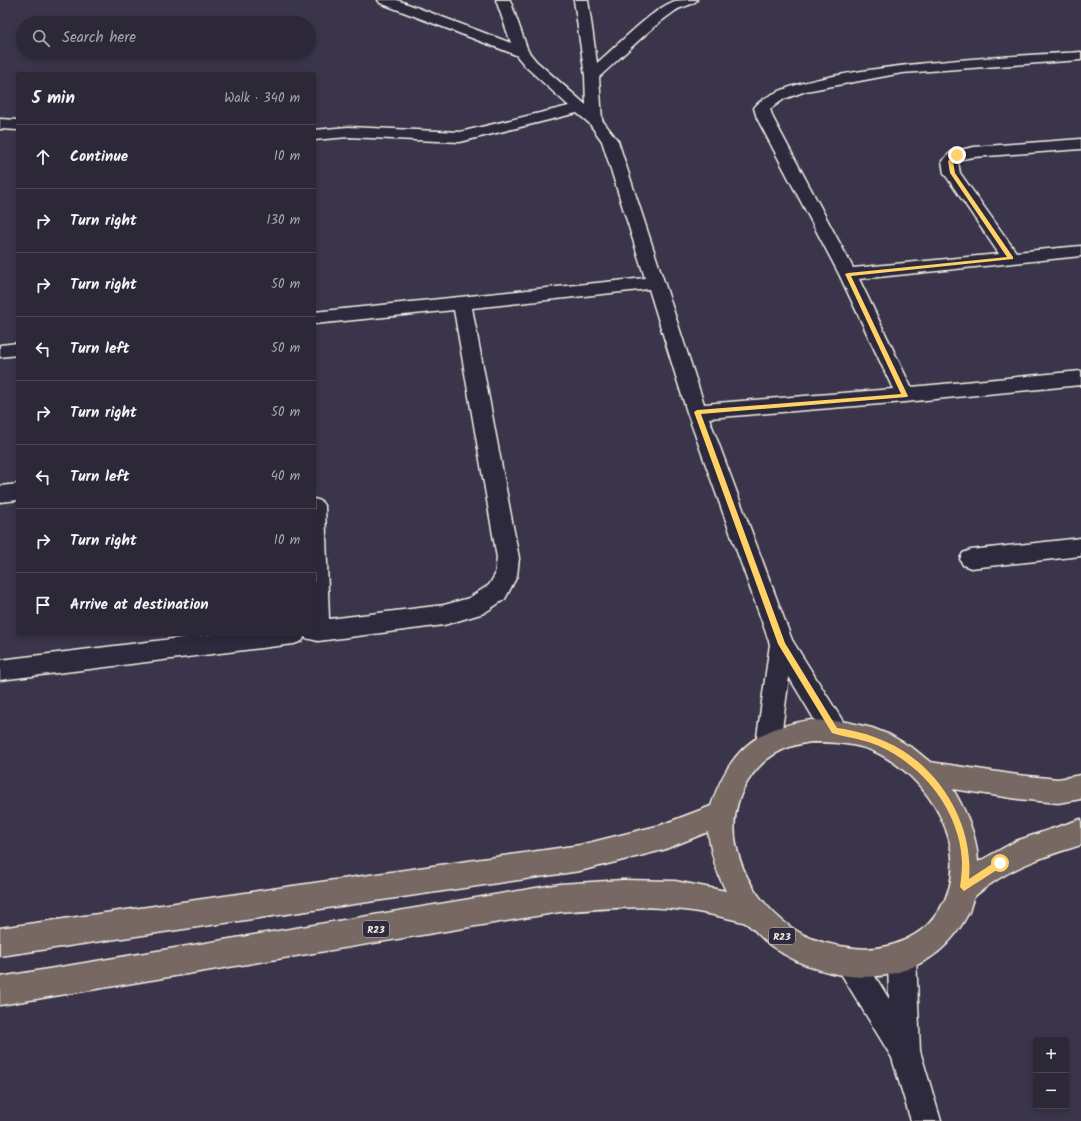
<!DOCTYPE html>
<meta charset="utf-8">
<style>
body{margin:0;font-family:Kalam,sans-serif;background:#383443;color:#f1f3f6}
.controls{position:absolute;right:12px;bottom:12px;display:grid;overflow:hidden;border-radius:4px;box-shadow:0 2px 6px #0003}
.controls button{width:36px;height:36px;display:grid;place-items:center;padding:0;border:0;border-bottom:1px solid #484453;background:#2c2838;color:#f1f3f6;font:20px sans-serif}
.stop{position:absolute;width:12px;height:12px;margin:-9px;border:3px solid #ffd166;border-radius:50%;background:#fff}
.stop.end{background:#ffd166;border-color:#fff;box-shadow:0 1px 4px #0008}
.list{margin:0;padding:0;list-style:none}
h2{display:flex;justify-content:space-between;align-items:center;height:52px;margin:0;padding:0 16px;font-size:17px}
h2 small{font-size:13px;font-weight:400;color:#a6a6ae}
.list li{display:grid;grid-template-columns:26px 1fr auto;gap:12px;align-items:center;box-sizing:border-box;height:64px;padding:0 16px;border-top:1px solid #484453}
.list b{display:block;font-size:15px;white-space:nowrap}
.list em{font-size:13px;font-style:normal;color:#a6a6ae}
.icon{flex:none;width:22px;height:22px;fill:none;stroke:currentColor;stroke-width:2;stroke-linecap:round;stroke-linejoin:round}
.map{position:relative;flex:none;width:1081px;height:1121px;overflow:hidden}
.search{position:absolute;background:#2c2838;box-shadow:0 2px 6px #0003;left:16px;top:16px;width:300px;height:44px;display:flex;align-items:center;gap:10px;box-sizing:border-box;padding:0 14px;border-radius:22px;color:#a6a6ae;font-size:15px}
.panel{position:absolute;background:#2c2838;box-shadow:0 2px 6px #0003;left:16px;top:72px;width:300px;height:564px;border-radius:4px}
.map>svg:first-child{display:block}
.lines{fill:none;stroke-linecap:round;stroke-linejoin:round}
.street-casing{stroke:#f4f1e8;stroke-width:3}
.primary-casing{stroke:#f4f1e8;stroke-width:3}
.street{fill:#2f2a3d;fill-rule:evenodd}
.primary{fill:#776864;fill-rule:evenodd}
.route{fill:#ffd166}
.labels{text-anchor:middle;stroke-width:3;stroke-linejoin:round;paint-order:stroke}
.shield{fill:#2f2a3d;stroke:#b9b5b5;stroke-width:1}
.shield-label{font-size:10px;font-weight:bold;fill:#f4f1e8}
</style>
<div class="map">
<svg width="1081" height="1121" viewBox="0 0 1081 1121">
<rect width="100%" height="100%" fill="#3a354a"/>
<filter id="ink" filterUnits="userSpaceOnUse"><feTurbulence type="fractalNoise" baseFrequency=".025" numOctaves="2"/><feDisplacementMap in="SourceGraphic" scale="8" xChannelSelector="R" yChannelSelector="G"/><feConvolveMatrix kernelMatrix="1 2 1 2 8 2 1 2 1" color-interpolation-filters="sRGB"/></filter>
<g filter="url(#ink)">
<g class="lines">
<g class="street-casing">
<path id="street" d="M 378,0 L 397,0 L 511,43 L 496,0 L 510,0 L 528,51 L 536,61 L 586,105 L 585,76 L 574,0 L 588,0 L 597,63 C 616,47 653,8 675,1 C 681,0 690,0 697,0 C 692,6 681,6 675,11 C 647,30 624,55 599,77 L 602,120 L 618,141 L 704,404 L 893,389 L 839,274 L 757,118 L 754,108 C 785,64 1023,56 1081,52 L 1081,60 L 902,73 L 806,91 L 784,99 L 770,109 L 773,118 L 853,268 L 999,254 L 944,173 L 942,161 L 951,152 L 974,147 L 1081,139 L 1081,149 L 974,157 L 962,159 L 958,162 L 960,173 L 1016,252 L 1081,246 L 1081,256 L 859,279 L 911,387 L 1081,371 L 1081,385 L 905,402 L 709,418 L 792,640 L 844,723 L 847,731 L 844,739 L 835,742 L 826,739 L 789,677 L 780,744 L 777,752 L 768,755 L 759,752 L 756,744 L 770,644 L 687,412 L 649,289 L 472,308 L 519,558 L 517,576 L 505,599 L 484,613 L 444,625 L 318,641 L 306,638 L 305,636 L 302,641 L 294,644 L 0,680 L 0,660 L 213,634 L 314,634 L 314,499 L 321,501 L 325,507 L 329,619 L 444,605 L 469,598 L 489,585 L 495,575 L 497,558 L 454,310 L 314,324 L 314,312 L 645,278 L 602,141 L 589,123 L 577,113 L 460,142 L 348,137 L 314,140 L 314,130 L 348,127 L 460,132 L 569,106 L 526,67 L 516,55 L 380,3 Z
M 0,119 L 18,120 L 18,130 L 0,129 Z
M 18,343 L 18,355 L 0,357 L 0,345 Z
M 18,484 L 18,500 L 0,502 L 0,486 Z
M 1081,538 L 1081,556 L 971,568 L 963,565 L 960,559 L 963,553 L 971,550 Z
M 902,943 L 912,947 L 916,957 L 920,1051 L 941,1121 L 911,1121 L 892,1058 L 840,972 L 836,962 L 840,952 L 850,948 L 860,952 L 889,999 L 888,957 L 892,947 Z"/>
</g>
<g class="primary-casing">
<path id="primary" d="M 811,720 L 847,722 L 872,728 L 890,735 L 914,749 L 930,762 L 1018,775 L 1058,779 L 1081,775 L 1081,799 L 1058,803 L 1018,799 L 953,789 C 966,812 977,835 978,862 L 1016,841 L 1081,819 L 1081,845 C 1042,857 1008,868 976,895 C 971,899 971,909 968,914 C 951,946 930,963 895,973 C 854,984 804,970 770,945 C 763,940 749,923 743,922 C 723,917 694,910 674,909 C 637,905 598,909 560,912 L 0,1005 L 0,977 L 560,884 L 623,880 L 675,881 L 726,891 C 716,872 711,853 708,832 L 663,850 L 580,871 L 0,956 L 0,928 L 580,845 L 661,825 L 711,806 C 728,753 754,728 811,720 ZM 811,742 C 831,742 852,743 871,750 C 928,774 976,850 940,909 C 935,916 930,924 923,929 C 901,946 874,952 847,947 C 831,945 816,941 802,934 C 751,906 713,835 748,781 C 763,757 783,746 811,742 Z"/>
</g>
<use href="#street" class="street"/>
<use href="#primary" class="primary"/>
</g>
</g>
<path class="route" d="M 956,154 L 960,155 L 953,161 L 955,173 L 1013,257 L 1013,259 L 851,276 L 908,396 L 907,397 L 701,414 L 785,643 L 837,728 C 853,730 868,734 884,741 C 937,763 974,822 969,879 L 998,860 L 1003,860 L 1003,866 L 964,891 L 960,887 C 961,879 962,871 962,863 C 961,813 924,766 879,746 C 864,739 848,738 832,733 L 778,644 L 694,412 L 697,410 L 901,394 L 845,274 L 848,273 L 1007,257 L 950,173 L 948,161 Z"/>
<g class="labels">
<g class="shield">
<rect x="363" y="921" width="26" height="16" rx="3"/>
<rect x="769" y="928" width="26" height="16" rx="3"/>
</g>
<g class="shield-label">
<text x="376" y="933">R23</text>
<text x="782" y="940">R23</text>
</g>
</g>
</svg>
<div class="controls">
<button>+</button>
<button>−</button>
</div>
<div class="stop" style="left:1000px;top:863px"></div>
<div class="stop end" style="left:957px;top:155px"></div>
<div class="search"><svg class="icon" aria-label="search" viewBox="0 0 24 24"><circle cx="10" cy="10" r="6"/><path d="M15 15l6 6"/></svg>Search here</div>
<section class="panel">
<h2>5 min<small>Walk · 340 m</small></h2>
<ul class="list">
<li><svg class="icon" aria-label="ahead" viewBox="0 0 24 24"><path d="M12 20V5M6 11l6-6 6 6"/></svg><div><b>Continue</b></div><em>10 m</em></li>
<li><svg class="icon" aria-label="right" viewBox="0 0 24 24"><path d="M7 20v-9h11M14 6l5 5-5 5"/></svg><div><b>Turn right</b></div><em>130 m</em></li>
<li><svg class="icon" aria-label="right" viewBox="0 0 24 24"><path d="M7 20v-9h11M14 6l5 5-5 5"/></svg><div><b>Turn right</b></div><em>50 m</em></li>
<li><svg class="icon" aria-label="left" viewBox="0 0 24 24"><path d="M17 20v-9H6M10 6l-5 5 5 5"/></svg><div><b>Turn left</b></div><em>50 m</em></li>
<li><svg class="icon" aria-label="right" viewBox="0 0 24 24"><path d="M7 20v-9h11M14 6l5 5-5 5"/></svg><div><b>Turn right</b></div><em>50 m</em></li>
<li><svg class="icon" aria-label="left" viewBox="0 0 24 24"><path d="M17 20v-9H6M10 6l-5 5 5 5"/></svg><div><b>Turn left</b></div><em>40 m</em></li>
<li><svg class="icon" aria-label="right" viewBox="0 0 24 24"><path d="M7 20v-9h11M14 6l5 5-5 5"/></svg><div><b>Turn right</b></div><em>10 m</em></li>
<li><svg class="icon" aria-label="arrive" viewBox="0 0 24 24"><path d="M6 21V4h12l-3 4 3 4H6"/></svg><div><b>Arrive at destination</b></div></li>
</ul>
</section>
</div>
